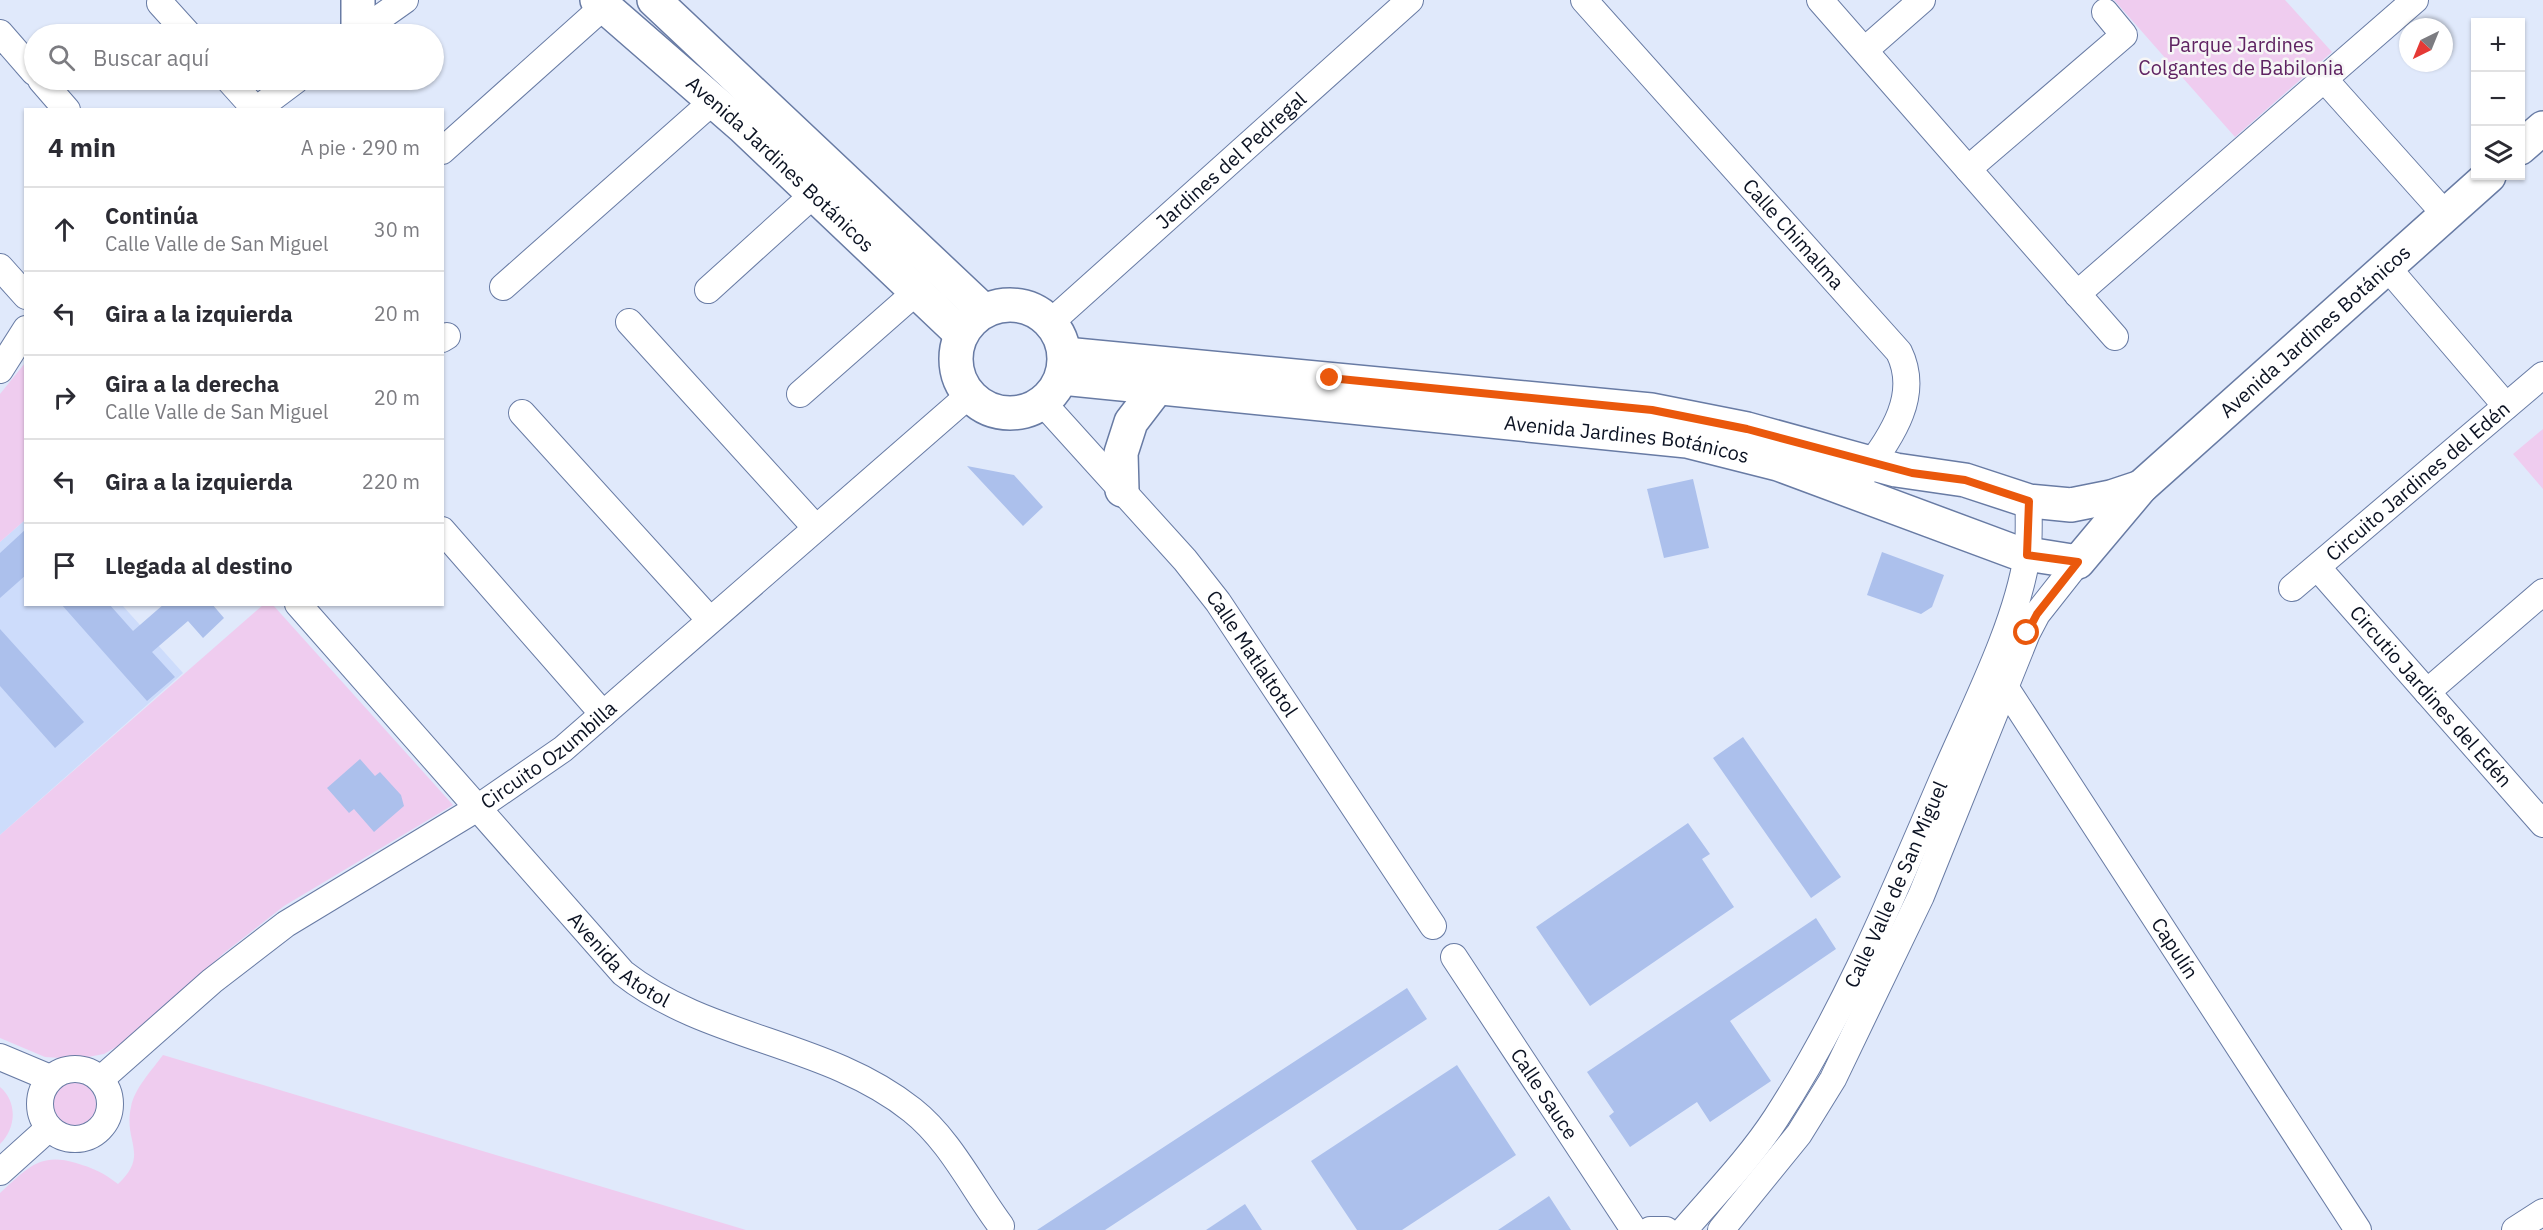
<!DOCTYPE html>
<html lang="es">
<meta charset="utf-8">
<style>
body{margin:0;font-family:"IBM Plex Sans",sans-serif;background:#f2f2f3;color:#2b2b33}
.controls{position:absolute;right:18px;top:18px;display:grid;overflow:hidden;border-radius:0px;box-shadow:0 2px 4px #0004}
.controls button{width:54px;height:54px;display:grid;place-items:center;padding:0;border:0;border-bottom:2px solid #e1e1e2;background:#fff;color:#2b2b33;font:30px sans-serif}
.compass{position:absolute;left:2399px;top:18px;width:54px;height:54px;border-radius:50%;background:#fff;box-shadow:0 2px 4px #0004;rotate:223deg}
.stop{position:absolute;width:18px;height:18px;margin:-14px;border:4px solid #ea580c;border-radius:50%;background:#fff}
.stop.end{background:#ea580c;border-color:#fff;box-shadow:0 2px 6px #0008}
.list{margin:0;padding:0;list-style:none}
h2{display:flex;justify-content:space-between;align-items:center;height:78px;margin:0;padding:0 24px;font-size:26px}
h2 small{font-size:20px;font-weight:400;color:#7c7c81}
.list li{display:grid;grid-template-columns:39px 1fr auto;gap:18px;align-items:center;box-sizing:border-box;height:84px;padding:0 24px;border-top:2px solid #e1e1e2}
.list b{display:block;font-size:22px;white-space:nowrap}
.list p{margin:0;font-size:20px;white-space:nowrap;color:#7c7c81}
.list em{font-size:20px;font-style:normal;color:#7c7c81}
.icon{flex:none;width:33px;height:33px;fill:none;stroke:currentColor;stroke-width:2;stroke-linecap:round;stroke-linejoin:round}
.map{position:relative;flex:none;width:2543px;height:1230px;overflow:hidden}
.search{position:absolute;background:#fff;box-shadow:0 2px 4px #0004;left:24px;top:24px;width:420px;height:66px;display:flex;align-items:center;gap:15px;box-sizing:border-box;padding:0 21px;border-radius:33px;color:#7c7c81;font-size:22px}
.panel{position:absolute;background:#fff;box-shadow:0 2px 4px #0004;left:24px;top:108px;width:420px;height:498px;border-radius:0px}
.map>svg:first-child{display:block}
.built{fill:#cddcfb}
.green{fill:#efccef}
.building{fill:#acc0ec}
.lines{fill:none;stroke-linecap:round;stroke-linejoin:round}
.street-casing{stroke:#687ba4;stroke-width:28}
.secondary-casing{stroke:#687ba4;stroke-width:36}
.street{stroke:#fff;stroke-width:26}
.secondary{stroke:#fff;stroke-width:33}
.route{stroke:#ea580c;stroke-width:8}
.labels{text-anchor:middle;stroke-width:5;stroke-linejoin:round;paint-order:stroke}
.park-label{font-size:20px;fill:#5f2362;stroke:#f6f6f6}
.street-label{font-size:20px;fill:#0b1222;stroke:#f6f6f6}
</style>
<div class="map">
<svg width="2543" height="1230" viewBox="0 0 2543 1230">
<rect width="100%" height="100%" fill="#e0e9fb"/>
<path class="built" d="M 25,520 L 26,604 L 122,605 L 183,673 L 0,835 L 0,542 Z"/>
<path class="green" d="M 2114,0 L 2285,0 L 2332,52 L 2235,137 Z
M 25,363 L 25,520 L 0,542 L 0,394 Z
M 2543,429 L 2543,489 L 2513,454 Z
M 263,605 L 273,605 L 453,805 L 284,906 L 224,953 L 128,1040 L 104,1054 L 77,1059 L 45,1057 L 0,1038 L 0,835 Z
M 163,1055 L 746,1230 L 0,1230 L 0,1193 C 27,1169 39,1152 76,1163 C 93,1168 104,1173 118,1184 C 150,1154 123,1142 131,1107 C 134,1089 152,1070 163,1055 Z
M46 1105a25 25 0 1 1 50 0a25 25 0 1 1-50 0Z
M 0,1087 C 18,1102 16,1129 0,1144 Z"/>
<path class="building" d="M 967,466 L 1014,475 L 1043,507 L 1023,526 Z
M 1693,479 L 1709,548 L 1664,558 L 1647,489 Z
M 26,529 L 26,575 L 0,598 L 0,553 Z
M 1882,552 L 1944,575 L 1932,607 L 1921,614 L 1867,595 Z
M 61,604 L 109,604 L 133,631 L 164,604 L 212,604 L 224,618 L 203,638 L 188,621 L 152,652 L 175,677 L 147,701 Z
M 0,629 L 84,722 L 55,748 L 0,686 Z
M 1743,737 L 1841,877 L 1811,898 L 1713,758 Z
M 360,759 L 375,776 L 380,772 L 401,795 L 404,806 L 374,832 L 354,809 L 349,813 L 327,788 Z
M 1688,823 L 1710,854 L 1702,859 L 1734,907 L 1590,1006 L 1536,927 Z
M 1816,918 L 1836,949 L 1730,1021 L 1771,1081 L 1710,1122 L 1697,1102 L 1630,1147 L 1609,1116 L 1614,1112 L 1587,1072 Z
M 1407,988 L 1427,1019 L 1105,1230 L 1037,1230 Z
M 1457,1065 L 1516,1155 L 1402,1230 L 1357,1230 L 1311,1161 Z
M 1549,1196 L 1571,1230 L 1498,1230 Z
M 1245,1204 L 1262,1230 L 1206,1230 Z"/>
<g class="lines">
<g class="street-casing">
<g id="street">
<path id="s1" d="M 1584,0 L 1899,352 C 1922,399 1887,441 1861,478"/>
<path d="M 1820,0 L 2115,337"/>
<path d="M 160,3 L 188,34"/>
<path d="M 0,33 L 34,72"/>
<path d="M 357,34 L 405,0"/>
<path d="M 1865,50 L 1922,0"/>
<path d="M 41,80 L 67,110"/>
<path d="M 229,80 L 256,110 L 296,80"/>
<path d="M 2325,80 L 2445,214"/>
<path d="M 442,151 L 604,6"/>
<path d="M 1968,169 L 2124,35 L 2105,12"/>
<path d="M 0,267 L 26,296"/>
<path d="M 2387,267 L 2506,406"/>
<path d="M 503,287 L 712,102"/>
<path d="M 708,290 L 813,195"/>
<path d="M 2077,294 L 2415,0"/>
<path d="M 629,322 L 816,528"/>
<path id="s2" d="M 1051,322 L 1410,0"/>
<path d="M 442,339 L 447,336"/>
<path d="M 0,370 L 26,329"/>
<path d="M 800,394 L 916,292"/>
<path id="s3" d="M 1043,403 L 1185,560 L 1218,602 L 1433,926"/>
<path d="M 522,413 L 710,620"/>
<path d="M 442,530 L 603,714"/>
<path id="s4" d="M 2318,568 L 2543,824"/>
<path id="s5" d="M 2292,588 L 2543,375"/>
<path id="s6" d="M 298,604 L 623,973 C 708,1040 827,1042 912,1110 C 950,1140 972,1187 1001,1226"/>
<path id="s7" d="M 2000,679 L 2358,1230"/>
<path d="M 2427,692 L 2543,592"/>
<path id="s8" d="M 1454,957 L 1634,1230"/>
<path d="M 0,1057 L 50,1078"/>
<circle cx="75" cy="1104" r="35"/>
<path id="s9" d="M 101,1079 L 212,981 L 286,924 L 476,809 L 563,749 L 968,396"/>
<path d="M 0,1172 L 49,1128"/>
<path d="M 1650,1230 L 1666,1230"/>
<path id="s10" d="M 1684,1230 C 1715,1194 1750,1158 1776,1118 C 1845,1012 1894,892 1944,776 C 1972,711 2017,624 2027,555 C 2030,538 2028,519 2029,501"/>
<path d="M 1721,1230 L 1799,1134 L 1833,1079 L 1921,896 L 2027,633 L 2037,614 L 2078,562"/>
<path d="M 2515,1230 L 2543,1212"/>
</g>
</g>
<g class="secondary-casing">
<g id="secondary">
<path id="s11" d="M 597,0 L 743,127 L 960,333"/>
<path d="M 654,0 L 983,310"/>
<path d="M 358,34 L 358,0"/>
<path d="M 2520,148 L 2543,128"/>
<circle cx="1010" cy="359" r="54"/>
<path d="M 1065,354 L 1651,410 L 1747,429 L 1896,470 L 1965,480 L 2029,501 L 2071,505 L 2111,497 L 2141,487"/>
<path id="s12" d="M 1062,378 L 1687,441 L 1778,464 L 2015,552 L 2078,562 L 2141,487 L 2489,176"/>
<path d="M 1122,490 L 1121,453 L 1131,422 L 1157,388"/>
</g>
</g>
<use href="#street" class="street"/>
<use href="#secondary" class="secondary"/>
</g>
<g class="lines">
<path class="route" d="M 1330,378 L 1652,410 L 1747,429 L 1912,473 L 1965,480 L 2029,501 L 2027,555 L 2078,562 L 2037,614 L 2027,633"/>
</g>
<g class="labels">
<g class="park-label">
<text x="2241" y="52">Parque Jardines<tspan x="2241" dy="23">Colgantes de Babilonia</tspan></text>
</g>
<g class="street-label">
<text dy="7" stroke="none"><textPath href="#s2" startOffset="242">Jardines del Pedregal</textPath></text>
<text dy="7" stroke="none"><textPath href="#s11" startOffset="246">Avenida Jardines Botánicos</textPath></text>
<text dy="7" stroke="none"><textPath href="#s1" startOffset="314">Calle Chimalma</textPath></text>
<text dy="7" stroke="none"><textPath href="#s12" startOffset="1370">Avenida Jardines Botánicos</textPath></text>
<text dy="7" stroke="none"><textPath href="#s12" startOffset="568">Avenida Jardines Botánicos</textPath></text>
<text dy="7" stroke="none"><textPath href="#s5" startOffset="165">Circuito Jardines del Edén</textPath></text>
<text dy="7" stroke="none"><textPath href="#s3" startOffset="327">Calle Matlaltotol</textPath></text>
<text dy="7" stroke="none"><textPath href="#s4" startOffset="171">Circutio Jardines del Edén</textPath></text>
<text dy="7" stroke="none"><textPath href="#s9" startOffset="554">Circuito Ozumbilla</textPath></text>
<text dy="7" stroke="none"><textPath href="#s10" startOffset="408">Calle Valle de San Miguel</textPath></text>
<text dy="7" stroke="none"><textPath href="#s7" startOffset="321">Capulín</textPath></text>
<text dy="7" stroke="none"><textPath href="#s6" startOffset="480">Avenida Atotol</textPath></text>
<text dy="7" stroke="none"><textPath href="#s8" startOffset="164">Calle Sauce</textPath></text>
</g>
</g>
</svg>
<div class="controls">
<button>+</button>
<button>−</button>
<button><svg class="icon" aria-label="layers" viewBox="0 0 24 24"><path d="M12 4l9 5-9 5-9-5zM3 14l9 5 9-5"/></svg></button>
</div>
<svg class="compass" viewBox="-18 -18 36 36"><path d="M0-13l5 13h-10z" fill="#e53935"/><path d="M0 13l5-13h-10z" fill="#7c7c81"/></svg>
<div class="stop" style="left:2027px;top:633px"></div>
<div class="stop end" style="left:1330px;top:378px"></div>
<div class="search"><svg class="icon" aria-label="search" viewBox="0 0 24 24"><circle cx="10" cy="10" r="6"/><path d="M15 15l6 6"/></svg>Buscar aquí</div>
<section class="panel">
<h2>4 min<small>A pie · 290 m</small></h2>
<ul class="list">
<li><svg class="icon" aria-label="ahead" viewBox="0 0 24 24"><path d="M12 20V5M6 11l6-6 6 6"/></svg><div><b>Continúa</b><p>Calle Valle de San Miguel</p></div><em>30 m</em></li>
<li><svg class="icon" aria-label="left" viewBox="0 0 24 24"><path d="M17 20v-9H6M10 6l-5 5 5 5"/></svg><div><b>Gira a la izquierda</b></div><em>20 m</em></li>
<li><svg class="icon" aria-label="right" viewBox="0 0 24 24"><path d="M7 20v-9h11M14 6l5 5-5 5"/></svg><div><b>Gira a la derecha</b><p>Calle Valle de San Miguel</p></div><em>20 m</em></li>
<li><svg class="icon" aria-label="left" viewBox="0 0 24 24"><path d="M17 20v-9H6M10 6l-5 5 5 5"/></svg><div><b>Gira a la izquierda</b></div><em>220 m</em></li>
<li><svg class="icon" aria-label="arrive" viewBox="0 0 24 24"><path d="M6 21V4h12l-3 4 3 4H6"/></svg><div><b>Llegada al destino</b></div></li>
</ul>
</section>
</div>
